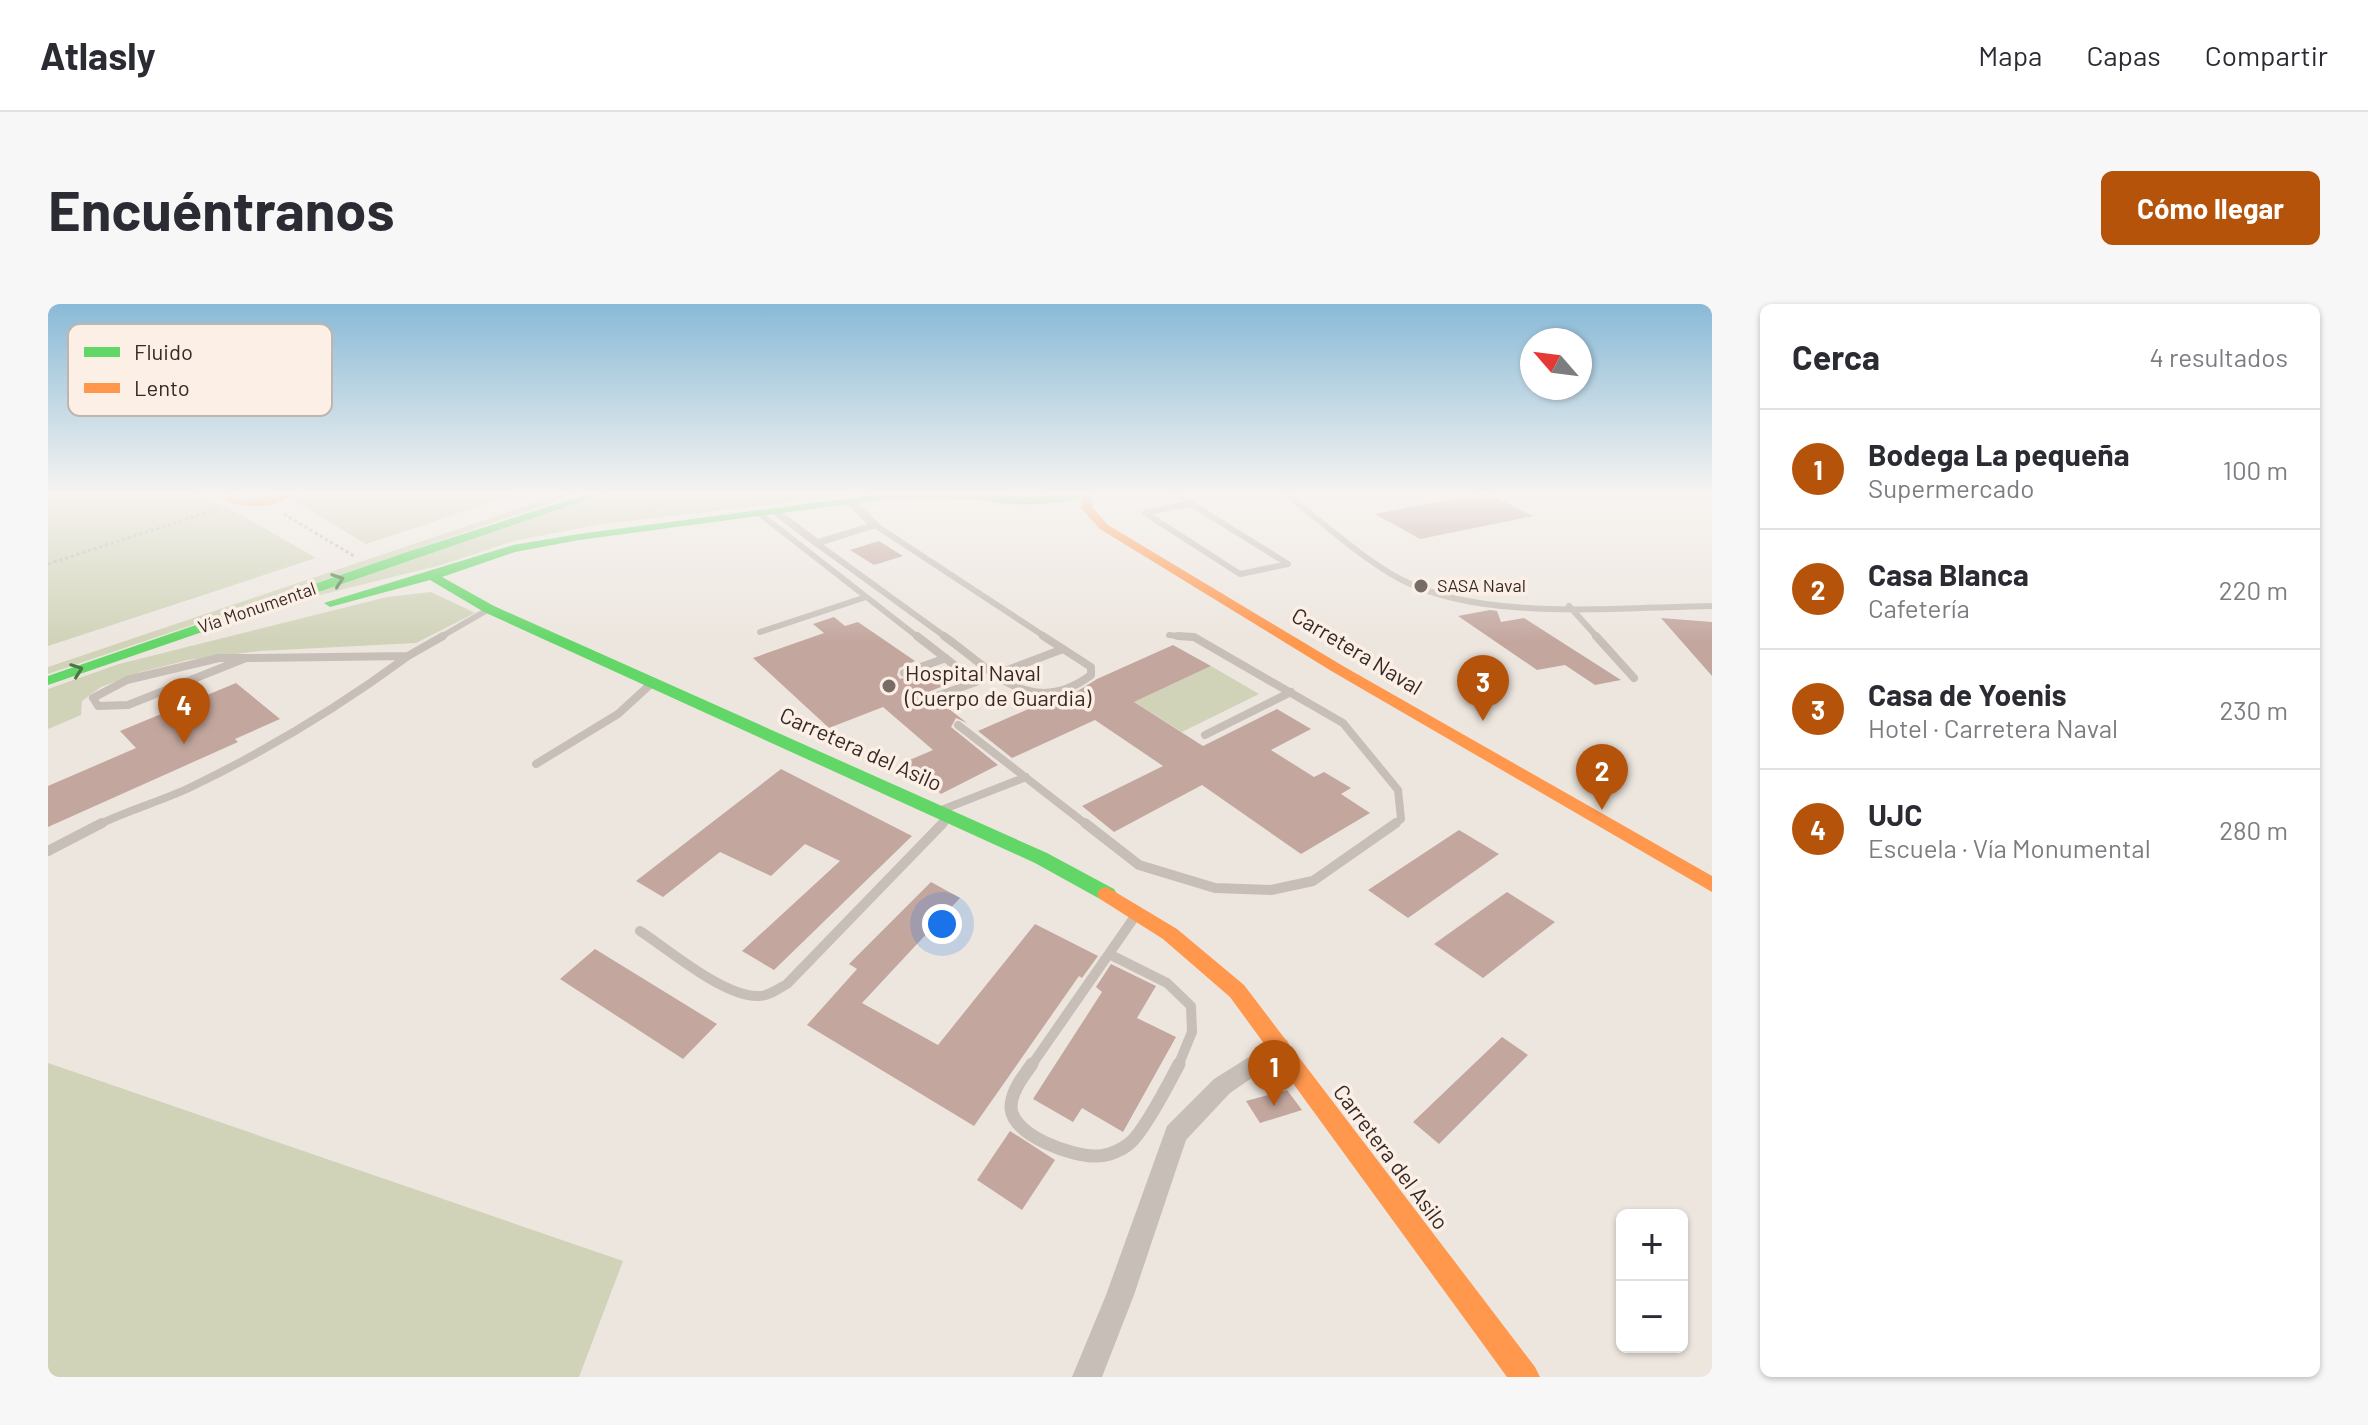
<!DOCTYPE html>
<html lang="es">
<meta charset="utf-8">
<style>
body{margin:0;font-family:Barlow,sans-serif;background:#f7f7f7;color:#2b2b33}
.controls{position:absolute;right:24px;bottom:24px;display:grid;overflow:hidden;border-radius:12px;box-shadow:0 2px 6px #0004}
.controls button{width:72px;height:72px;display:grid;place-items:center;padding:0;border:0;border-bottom:2px solid #e1e1e2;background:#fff;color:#2b2b33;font:40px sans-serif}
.compass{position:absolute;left:1472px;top:24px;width:72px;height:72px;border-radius:50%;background:#fff;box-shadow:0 2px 6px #0004;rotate:298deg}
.you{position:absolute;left:894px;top:620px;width:28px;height:28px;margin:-20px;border:6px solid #fff;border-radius:50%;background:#1a73e8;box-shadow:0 0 0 12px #1a73e833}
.badge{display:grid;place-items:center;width:52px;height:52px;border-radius:50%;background:#b45309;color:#fff;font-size:26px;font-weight:700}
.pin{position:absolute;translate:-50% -66px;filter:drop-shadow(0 2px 4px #0008)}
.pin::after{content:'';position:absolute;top:42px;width:28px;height:24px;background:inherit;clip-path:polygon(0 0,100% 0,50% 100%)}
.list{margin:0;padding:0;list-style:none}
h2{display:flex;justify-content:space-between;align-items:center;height:104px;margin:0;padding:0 32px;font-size:34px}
h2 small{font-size:26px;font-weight:400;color:#7c7c81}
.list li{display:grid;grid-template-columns:52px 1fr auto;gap:24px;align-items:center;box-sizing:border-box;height:120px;padding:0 32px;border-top:2px solid #e1e1e2}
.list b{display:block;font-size:30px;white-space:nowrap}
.list p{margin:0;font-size:26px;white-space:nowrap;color:#7c7c81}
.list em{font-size:26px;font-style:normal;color:#7c7c81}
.map{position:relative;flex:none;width:1664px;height:1073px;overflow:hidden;border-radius:12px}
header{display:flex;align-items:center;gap:48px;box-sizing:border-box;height:112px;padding:0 40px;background:#fff;border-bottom:2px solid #e1e1e2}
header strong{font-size:38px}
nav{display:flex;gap:44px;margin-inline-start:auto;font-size:28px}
.intro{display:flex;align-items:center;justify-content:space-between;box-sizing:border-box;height:192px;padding:0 48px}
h1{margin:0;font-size:56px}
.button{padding:20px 36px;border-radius:12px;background:#b45309;color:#fff;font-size:28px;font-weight:700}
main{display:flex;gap:48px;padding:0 48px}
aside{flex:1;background:#fff;border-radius:12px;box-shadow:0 2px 6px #0004}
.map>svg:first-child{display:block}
.green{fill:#d0d3b8}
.building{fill:#c3a79f}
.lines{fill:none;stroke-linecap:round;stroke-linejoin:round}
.path{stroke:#bfb6b1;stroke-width:3;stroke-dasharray:3 3;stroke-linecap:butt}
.lane-far3{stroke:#c7beb8;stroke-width:6}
.lane-far2{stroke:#c7beb8;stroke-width:8}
.lane-far1{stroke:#c7beb8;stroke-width:10}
.lane{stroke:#c7beb8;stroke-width:13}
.street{fill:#c7beb8;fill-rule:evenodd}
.fast{fill:#63d668;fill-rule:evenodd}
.slow{fill:#ff974d;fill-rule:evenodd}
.oneway{stroke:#4b7744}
.poi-dot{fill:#776c67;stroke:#fbefe6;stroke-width:3}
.labels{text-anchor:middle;stroke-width:7;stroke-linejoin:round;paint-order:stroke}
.far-poi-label{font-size:18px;fill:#372a26;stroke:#fbefe6;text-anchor:start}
.far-street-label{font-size:18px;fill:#372a26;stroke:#fbefe6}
.street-label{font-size:22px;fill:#372a26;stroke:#fbefe6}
.poi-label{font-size:22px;fill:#372a26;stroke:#fbefe6;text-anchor:start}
.key{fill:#fbefe6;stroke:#c0b4ac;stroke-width:2}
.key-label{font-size:22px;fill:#372a26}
</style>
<header>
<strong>Atlasly</strong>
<nav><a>Mapa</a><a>Capas</a><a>Compartir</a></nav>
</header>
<div class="intro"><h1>Encuéntranos</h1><a class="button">Cómo llegar</a></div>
<main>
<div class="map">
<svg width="1664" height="1073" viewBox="0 0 1664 1073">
<rect width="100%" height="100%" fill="#ede6df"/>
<path class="green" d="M 0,188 L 143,188 L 197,213 L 268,254 L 0,342 Z
M 259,188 L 474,188 L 318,240 L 245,196 Z
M 520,188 L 535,188 L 0,370 L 0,363 Z
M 568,188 L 832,188 L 553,220 L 466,237 L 393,261 L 236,300 L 473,217 Z
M 383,288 L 427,309 L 368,339 L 212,347 L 140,356 L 93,368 L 53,383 L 34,397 L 33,411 L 0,425 L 0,385 L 71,360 L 339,293 Z
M 1163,362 L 1211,390 L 1134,428 L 1086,398 Z
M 0,759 L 575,957 L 531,1073 L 0,1073 Z"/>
<path class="building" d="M 1439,189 L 1485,212 L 1372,235 L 1327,210 Z
M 831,237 L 855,252 L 826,261 L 802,246 Z
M 1442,306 L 1449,307 L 1453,318 L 1476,314 L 1573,376 L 1547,381 L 1517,361 L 1489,366 L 1410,312 Z
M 786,313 L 797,322 L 810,318 L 867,357 L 851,364 L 849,371 L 852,375 L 881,368 L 898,381 L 880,388 L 880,396 L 886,400 L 892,398 L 919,419 L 908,414 L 903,423 L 950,461 L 893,490 L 857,458 L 885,446 L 835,403 L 781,424 L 705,354 L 776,329 L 765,320 Z
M 1613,314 L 1664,318 L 1664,372 Z
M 1125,341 L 1163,362 L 1086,398 L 1155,442 L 1229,405 L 1263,425 L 1223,446 L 1266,473 L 1276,468 L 1303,484 L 1293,490 L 1322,509 L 1253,550 L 1154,481 L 1066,528 L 1034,502 L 1115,462 L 1047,416 L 964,454 L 930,427 L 1001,396 L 1025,390 L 1049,375 Z
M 188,379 L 232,415 L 187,435 L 190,438 L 0,523 L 0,482 L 88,444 L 72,427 Z
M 733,465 L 864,532 L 726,666 L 694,647 L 792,557 L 757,540 L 723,572 L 672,548 L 615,593 L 588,577 Z
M 1411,526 L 1451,550 L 1360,614 L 1320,586 Z
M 883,578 L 912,594 L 814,699 L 890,741 L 987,620 L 1050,652 L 1034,674 L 1031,672 L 926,822 L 759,721 L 809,665 L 801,660 Z
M 1459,588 L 1507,618 L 1435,674 L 1386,640 Z
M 547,645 L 669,720 L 635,755 L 512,675 Z
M 1063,660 L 1108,682 L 1089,714 L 1128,733 L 1075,828 L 1034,804 L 1025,818 L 985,795 L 1054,688 L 1048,683 Z
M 1454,733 L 1480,751 L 1391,840 L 1365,818 Z
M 1239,786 L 1254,806 L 1212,819 L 1198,797 Z
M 962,827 L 1007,856 L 974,906 L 929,876 Z"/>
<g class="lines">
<path class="path" d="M 668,188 L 684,197
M 604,207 L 627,188
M 236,210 L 306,252
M 0,260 L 169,205"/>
<path class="lane-far3" d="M 1124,188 L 1240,260 L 1192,270 L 1097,209 L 1139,200
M 1235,188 C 1274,217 1311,253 1354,276 C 1435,318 1573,303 1664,302
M 712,210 L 871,334
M 827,221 L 999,334
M 768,239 L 899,334
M 1521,302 L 1550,334
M 712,328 L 818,293
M 1121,331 L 1147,334
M 391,334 L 441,305"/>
<path class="lane-far2" d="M 869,332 L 928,378 L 886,393
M 896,332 C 945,367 983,416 1043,371 L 1043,363 L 995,332
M 1130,332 L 1146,333 L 1295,419 L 1350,486 L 1353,515 L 1345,521
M 1548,332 L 1586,374
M 171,354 L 198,354 L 80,401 L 50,402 L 45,394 L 79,376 Z
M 198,354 L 360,352 L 395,332
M 856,369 L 898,354
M 949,370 L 1015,345
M 910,421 L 1039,521
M 1157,431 L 1243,388
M 488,460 L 570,410 L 605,378
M 891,507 L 978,473
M 50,521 C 80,506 111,498 141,484 C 218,447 291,403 360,352
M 893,521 L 901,513"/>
<path class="lane-far1" d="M 1037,519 L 1091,561 L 1167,584 L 1223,586 L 1265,577 L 1348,519
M 0,547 L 54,519
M 592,627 C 620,645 677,694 711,692 C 721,692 730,685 739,680 L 895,519
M 1061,650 L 1119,679 L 1143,702 L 1144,728 L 1130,762
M 983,762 L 1090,608"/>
<path class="lane" d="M 984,760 C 975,773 963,787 963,804 C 965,832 1025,853 1049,852 C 1060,852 1074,846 1082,839 C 1097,826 1121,779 1131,760"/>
<path class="street" d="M 800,197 L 808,197 L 831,219 L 831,223 L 768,243 L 722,208 L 732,206 L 770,235 L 819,220 L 800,201 Z
M 1231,734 L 1239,736 L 1242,743 L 1239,750 L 1182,789 L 1138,836 L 1086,991 L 1054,1073 L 1024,1073 L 1058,991 L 1119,822 L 1166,775 Z"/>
<path class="fast" d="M 546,188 L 561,188 L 0,381 L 0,372 L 356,249 Z
M 847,188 L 874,188 L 869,191 L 531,236 L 467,248 L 394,273 L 446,302 L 999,549 L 1066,585 L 1069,590 L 1066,595 L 1052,595 L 987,559 L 436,308 L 382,276 L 282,303 L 276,299 L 465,241 L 531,230 Z
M 913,188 L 979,193 L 1045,188 C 1019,204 938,205 913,188 Z"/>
<path class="slow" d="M 181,188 L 191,188 L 188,194 C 211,199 229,187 250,188 C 230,204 203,205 178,198 Z
M 1035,188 L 1045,188 L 1044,203 L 1060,221 L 1295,362 L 1664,572 L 1664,588 L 1285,368 L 1052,225 L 1033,204 Z
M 851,190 L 935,190 L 940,193 L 935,196 L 847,195 L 846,193 Z
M 1059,583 L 1129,625 L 1196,681 L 1487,1063 L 1492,1073 L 1459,1073 L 1182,693 L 1115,635 L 1052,595 L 1049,590 L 1052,585 Z"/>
</g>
<defs><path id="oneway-chevron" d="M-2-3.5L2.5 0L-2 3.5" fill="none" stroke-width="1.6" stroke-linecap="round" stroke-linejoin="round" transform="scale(2)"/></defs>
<g class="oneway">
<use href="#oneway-chevron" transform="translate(290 276) rotate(-19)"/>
<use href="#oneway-chevron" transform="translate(29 366) rotate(-20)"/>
</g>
<linearGradient id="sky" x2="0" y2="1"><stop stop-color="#89bad7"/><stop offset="0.56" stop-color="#f7f4f1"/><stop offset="1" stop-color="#f7f4f1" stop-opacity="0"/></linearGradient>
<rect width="1664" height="338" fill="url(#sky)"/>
<g class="poi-dot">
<circle cx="1373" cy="282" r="8"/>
<circle cx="841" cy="382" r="8"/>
</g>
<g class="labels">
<g class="far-poi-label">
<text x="1389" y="288">SASA Naval</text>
</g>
<g class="far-street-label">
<text transform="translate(209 304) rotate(-19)" y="6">Vía Monumental</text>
</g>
<g class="street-label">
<text transform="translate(1309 347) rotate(31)" y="8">Carretera Naval</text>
<text transform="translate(813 445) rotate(24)" y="8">Carretera del Asilo</text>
<text transform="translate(1343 853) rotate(53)" y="8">Carretera del Asilo</text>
</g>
<g class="poi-label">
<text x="857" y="377">Hospital Naval<tspan x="857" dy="25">(Cuerpo de Guardia)</tspan></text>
</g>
</g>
<rect x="20" y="20" width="264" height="92" rx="12" class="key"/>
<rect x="36" y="43" width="36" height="10" fill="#63d668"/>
<rect x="36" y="79" width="36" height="10" fill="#ff974d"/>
<g class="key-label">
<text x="86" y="56">Fluido</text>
<text x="86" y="92">Lento</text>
</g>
</svg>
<div class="controls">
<button>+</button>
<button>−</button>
</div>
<svg class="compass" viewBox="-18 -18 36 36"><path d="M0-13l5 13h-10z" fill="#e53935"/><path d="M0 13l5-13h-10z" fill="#7c7c81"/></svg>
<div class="you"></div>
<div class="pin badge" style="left:1226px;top:802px">1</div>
<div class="pin badge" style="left:1554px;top:506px">2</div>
<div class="pin badge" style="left:1435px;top:417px">3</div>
<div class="pin badge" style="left:136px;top:440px">4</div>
</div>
<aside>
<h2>Cerca<small>4 resultados</small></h2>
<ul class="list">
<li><span class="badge">1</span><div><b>Bodega La pequeña</b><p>Supermercado</p></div><em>100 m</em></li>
<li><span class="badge">2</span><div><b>Casa Blanca</b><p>Cafetería</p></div><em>220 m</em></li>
<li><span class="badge">3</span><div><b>Casa de Yoenis</b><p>Hotel · Carretera Naval</p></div><em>230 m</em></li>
<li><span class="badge">4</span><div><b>UJC</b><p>Escuela · Vía Monumental</p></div><em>280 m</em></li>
</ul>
</aside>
</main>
